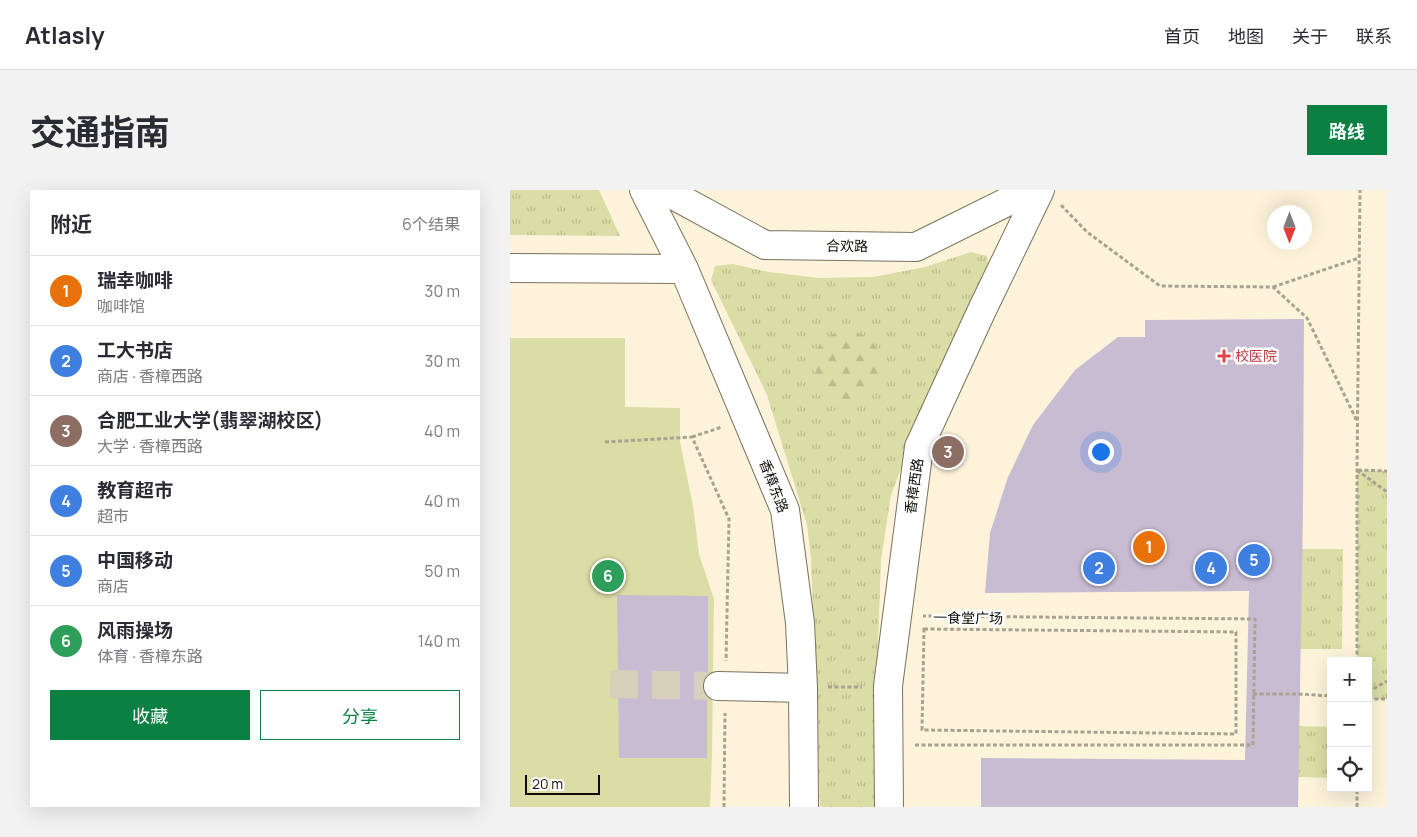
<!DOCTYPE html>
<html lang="zh">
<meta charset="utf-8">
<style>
body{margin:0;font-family:Manrope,"Noto Sans SC",sans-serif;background:#f2f2f3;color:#2b2b33}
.controls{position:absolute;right:15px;bottom:15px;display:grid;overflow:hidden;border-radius:0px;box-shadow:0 5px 20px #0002}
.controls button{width:45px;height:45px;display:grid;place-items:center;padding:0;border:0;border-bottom:1px solid #e1e1e2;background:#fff;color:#2b2b33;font:25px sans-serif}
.compass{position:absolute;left:757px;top:15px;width:45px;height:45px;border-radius:50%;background:#fff;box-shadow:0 5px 20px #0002;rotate:180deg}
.scale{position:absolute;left:15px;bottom:12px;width:75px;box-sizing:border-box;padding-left:5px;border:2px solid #0f0c05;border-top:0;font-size:14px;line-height:18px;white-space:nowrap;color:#0f0c05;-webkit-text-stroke:4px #fff;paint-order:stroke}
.you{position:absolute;left:590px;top:261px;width:18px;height:18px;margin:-12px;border:4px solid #fff;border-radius:50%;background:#1a73e8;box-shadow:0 0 0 8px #1a73e833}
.badge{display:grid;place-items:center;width:32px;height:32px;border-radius:50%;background:#0b8043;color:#fff;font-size:16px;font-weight:700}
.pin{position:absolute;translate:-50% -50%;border:2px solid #fff;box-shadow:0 1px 5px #0006}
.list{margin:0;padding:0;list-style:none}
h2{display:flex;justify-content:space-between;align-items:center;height:65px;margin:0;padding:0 20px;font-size:21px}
h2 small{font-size:16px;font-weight:400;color:#7c7c81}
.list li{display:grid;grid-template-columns:32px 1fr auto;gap:15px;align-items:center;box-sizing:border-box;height:70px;padding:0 20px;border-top:1px solid #e1e1e2}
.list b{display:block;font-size:19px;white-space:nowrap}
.list p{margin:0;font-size:16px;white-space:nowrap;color:#7c7c81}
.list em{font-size:16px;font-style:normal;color:#7c7c81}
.actions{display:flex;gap:10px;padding:15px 20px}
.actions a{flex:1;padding:11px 0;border:1px solid #0b8043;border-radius:0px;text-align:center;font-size:18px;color:#0b8043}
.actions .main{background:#0b8043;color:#fff}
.icon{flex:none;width:28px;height:28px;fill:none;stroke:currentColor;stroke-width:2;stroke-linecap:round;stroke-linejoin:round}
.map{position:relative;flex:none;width:877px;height:617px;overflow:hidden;border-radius:0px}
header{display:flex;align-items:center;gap:30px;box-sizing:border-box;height:70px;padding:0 25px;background:#fff;border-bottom:1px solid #e1e1e2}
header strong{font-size:24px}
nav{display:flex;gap:28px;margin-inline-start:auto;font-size:18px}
.intro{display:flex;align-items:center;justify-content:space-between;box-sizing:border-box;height:120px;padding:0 30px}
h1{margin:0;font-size:35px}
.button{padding:12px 22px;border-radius:0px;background:#0b8043;color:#fff;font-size:18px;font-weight:700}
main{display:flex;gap:30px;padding:0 30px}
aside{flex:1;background:#fff;border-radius:0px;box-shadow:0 5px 20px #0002}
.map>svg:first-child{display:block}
.grass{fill:url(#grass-tufts)}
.forest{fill:url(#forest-firs)}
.pitch{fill:#dadda5}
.building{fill:#c8bcd2}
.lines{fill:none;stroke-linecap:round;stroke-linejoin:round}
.minor-tunnel{stroke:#d9d0bb;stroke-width:28;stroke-dasharray:28 14;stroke-linecap:butt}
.minor-casing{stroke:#7a725d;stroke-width:30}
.path{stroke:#aaa290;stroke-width:3;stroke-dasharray:4 2.5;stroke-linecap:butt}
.minor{stroke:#fff;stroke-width:28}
.health-dot{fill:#e0444e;stroke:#fff;stroke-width:2}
.labels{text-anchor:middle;stroke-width:5;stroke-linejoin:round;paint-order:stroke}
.street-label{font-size:14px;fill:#0f0c05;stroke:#fff}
.health-label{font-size:14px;fill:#be3a42;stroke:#fff;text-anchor:start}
</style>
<header>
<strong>Atlasly</strong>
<nav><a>首页</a><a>地图</a><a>关于</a><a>联系</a></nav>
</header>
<div class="intro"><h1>交通指南</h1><a class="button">路线</a></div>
<main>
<aside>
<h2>附近<small>6个结果</small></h2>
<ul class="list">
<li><span class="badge" style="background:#e8710a">1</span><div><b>瑞幸咖啡</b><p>咖啡馆</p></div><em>30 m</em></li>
<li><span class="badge" style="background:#3f7fe0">2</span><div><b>工大书店</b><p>商店 · 香樟西路</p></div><em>30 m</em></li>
<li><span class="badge" style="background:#8d6e63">3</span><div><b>合肥工业大学(翡翠湖校区)</b><p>大学 · 香樟西路</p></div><em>40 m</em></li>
<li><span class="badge" style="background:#3f7fe0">4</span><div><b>教育超市</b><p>超市</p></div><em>40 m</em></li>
<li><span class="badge" style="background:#3f7fe0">5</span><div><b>中国移动</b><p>商店</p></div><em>50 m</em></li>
<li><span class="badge" style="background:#2e9e5b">6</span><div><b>风雨操场</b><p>体育 · 香樟东路</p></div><em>140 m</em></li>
</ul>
<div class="actions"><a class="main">收藏</a><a>分享</a></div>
</aside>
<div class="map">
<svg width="877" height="617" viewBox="0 0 877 617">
<defs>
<pattern id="grass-tufts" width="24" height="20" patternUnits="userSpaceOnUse" patternTransform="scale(1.25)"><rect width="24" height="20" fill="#dadda5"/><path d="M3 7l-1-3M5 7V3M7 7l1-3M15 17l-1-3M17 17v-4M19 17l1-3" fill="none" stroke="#babc8d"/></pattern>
<pattern id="forest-firs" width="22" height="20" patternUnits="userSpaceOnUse" patternTransform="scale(1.25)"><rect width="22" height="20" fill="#dadda5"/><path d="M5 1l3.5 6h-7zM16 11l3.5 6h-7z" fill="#babc8d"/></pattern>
</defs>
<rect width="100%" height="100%" fill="#fdf3db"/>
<path class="grass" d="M 0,0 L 89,0 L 110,46 L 0,45 Z
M 461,62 L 477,66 L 480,84 L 415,215 L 381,305 L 371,370 L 367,481 L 368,617 L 310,617 L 301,368 L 297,335 L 257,205 L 201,90 L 205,76 L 223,74 L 259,82 L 309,88 L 363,87 L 415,77 Z
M 847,280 L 877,281 L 877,509 L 858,509 L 858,471 L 847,471 Z
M 791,359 L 833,359 L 832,459 L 789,459 Z
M 789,536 L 821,537 L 821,588 L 788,587 Z"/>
<path class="forest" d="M303 175a34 34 0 1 1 68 0a34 34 0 1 1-68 0Z"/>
<path class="pitch" d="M 0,148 L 115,148 L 115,217 L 170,218 L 170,252 L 183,316 L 189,364 L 204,409 L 202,565 L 200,617 L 0,617 Z"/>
<path class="building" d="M 794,129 L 793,321 L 788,617 L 471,617 L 471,568 L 735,570 L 739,401 L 475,403 L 480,343 L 498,287 L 523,235 L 565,180 L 608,147 L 635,147 L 635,130 Z
M 107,405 L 198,406 L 198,485 L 194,488 L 192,496 L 194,503 L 197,507 L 197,568 L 109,568 Z"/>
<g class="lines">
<path class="minor-tunnel" d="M 100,494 L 208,496"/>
<g class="minor-casing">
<path id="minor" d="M 134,0 L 174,79 L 275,320 L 290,433 L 293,498 L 294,617
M 154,0 L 255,55 L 406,57 L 521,0
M 0,78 L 174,79
M 208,496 L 293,498
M 379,617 L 378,496 L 409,257 L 472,120 L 530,0"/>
</g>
<path class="path" d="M 551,15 L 577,42 L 650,96 L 763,97 L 797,128 L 847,231
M 763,97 L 849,68
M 182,247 L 212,237
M 95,252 L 182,247 L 219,329 L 216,471
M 847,280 L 877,302
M 848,280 L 877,281
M 414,439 L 726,442 L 726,544 L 412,540 Z
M 847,471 L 847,280 L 850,0
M 318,497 L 352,497
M 858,502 L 877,491
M 743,504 L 789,504 L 821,506
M 858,509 L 877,509
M 405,555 L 743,555 L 745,429 L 413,426
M 214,617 L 215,523
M 847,617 L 847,598"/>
<use href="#minor" class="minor"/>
</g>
<path class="health-dot" d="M711.5 158.5h5v5h5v5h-5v5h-5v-5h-5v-5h5z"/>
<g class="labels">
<g class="street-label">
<text transform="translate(337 56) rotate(1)" y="5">合欢路</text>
<text transform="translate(264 296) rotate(69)" y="5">香樟东路</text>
<text transform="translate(404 296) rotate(-82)" y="5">香樟西路</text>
<text transform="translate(458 428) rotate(1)" y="5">一食堂广场</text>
</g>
<g class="health-label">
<text x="725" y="171">校医院</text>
</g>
</g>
</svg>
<div class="controls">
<button>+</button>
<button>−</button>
<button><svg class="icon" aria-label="locate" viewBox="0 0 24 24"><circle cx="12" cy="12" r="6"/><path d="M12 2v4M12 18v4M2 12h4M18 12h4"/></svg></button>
</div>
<svg class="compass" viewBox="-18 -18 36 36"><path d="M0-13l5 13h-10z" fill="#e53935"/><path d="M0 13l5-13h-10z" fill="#7c7c81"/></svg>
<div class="scale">20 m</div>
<div class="you"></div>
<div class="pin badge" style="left:639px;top:357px;background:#e8710a">1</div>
<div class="pin badge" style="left:589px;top:378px;background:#3f7fe0">2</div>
<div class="pin badge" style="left:438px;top:262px;background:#8d6e63">3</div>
<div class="pin badge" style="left:701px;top:378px;background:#3f7fe0">4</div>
<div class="pin badge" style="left:744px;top:370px;background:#3f7fe0">5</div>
<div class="pin badge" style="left:98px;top:386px;background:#2e9e5b">6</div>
</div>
</main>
